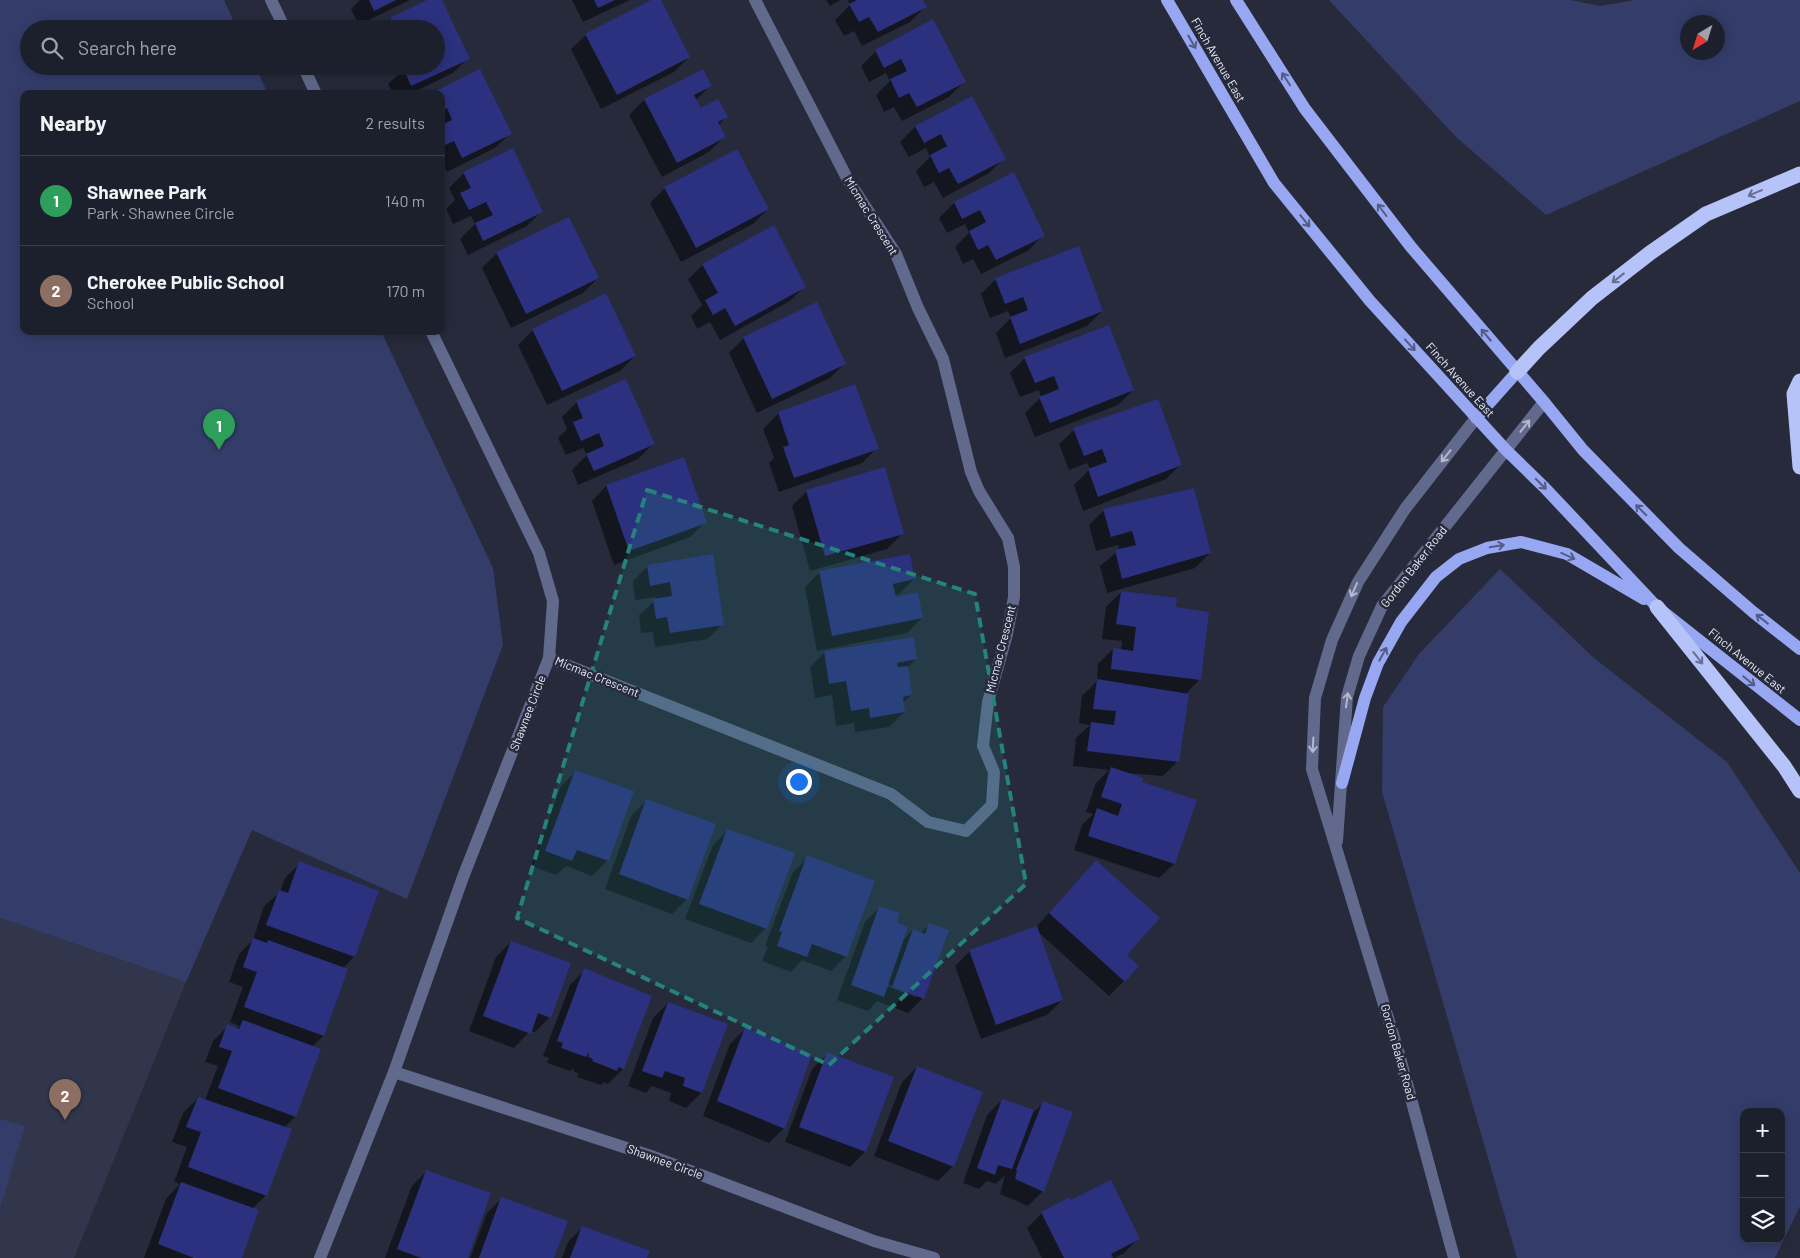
<!DOCTYPE html>
<meta charset="utf-8">
<style>
body{margin:0;font-family:Barlow,sans-serif;background:#292d38;color:#f1f3f6}
.controls{position:absolute;right:15px;bottom:15px;display:grid;overflow:hidden;border-radius:10px;box-shadow:0 2px 12px #0003}
.controls button{width:45px;height:45px;display:grid;place-items:center;padding:0;border:0;border-bottom:1px solid #3a3e48;background:#1c202c;color:#f1f3f6;font:25px sans-serif}
.compass{position:absolute;left:1680px;top:15px;width:45px;height:45px;border-radius:50%;background:#1c202c;box-shadow:0 2px 12px #0003;rotate:218deg}
.you{position:absolute;left:798px;top:781px;width:18px;height:18px;margin:-12px;border:4px solid #fff;border-radius:50%;background:#1a73e8;box-shadow:0 0 0 8px #1a73e833}
.badge{display:grid;place-items:center;width:32px;height:32px;border-radius:50%;background:#f6a248;color:#fff;font-size:16px;font-weight:700}
.pin{position:absolute;translate:-50% -41px;filter:drop-shadow(0 1px 2px #0008)}
.pin::after{content:'';position:absolute;top:26px;width:18px;height:15px;background:inherit;clip-path:polygon(0 0,100% 0,50% 100%)}
.list{margin:0;padding:0;list-style:none}
h2{display:flex;justify-content:space-between;align-items:center;height:65px;margin:0;padding:0 20px;font-size:21px}
h2 small{font-size:16px;font-weight:400;color:#a0a3a9}
.list li{display:grid;grid-template-columns:32px 1fr auto;gap:15px;align-items:center;box-sizing:border-box;height:90px;padding:0 20px;border-top:1px solid #3a3e48}
.list b{display:block;font-size:19px;white-space:nowrap}
.list p{margin:0;font-size:16px;white-space:nowrap;color:#a0a3a9}
.list em{font-size:16px;font-style:normal;color:#a0a3a9}
.icon{flex:none;width:28px;height:28px;fill:none;stroke:currentColor;stroke-width:2;stroke-linecap:round;stroke-linejoin:round}
.map{position:relative;flex:none;width:1800px;height:1258px;overflow:hidden}
.search{position:absolute;background:#1c202c;box-shadow:0 2px 12px #0003;left:20px;top:20px;width:425px;height:55px;display:flex;align-items:center;gap:12px;box-sizing:border-box;padding:0 18px;border-radius:28px;color:#a0a3a9;font-size:19px}
.panel{position:absolute;background:#1c202c;box-shadow:0 2px 12px #0003;left:20px;top:90px;width:425px;height:245px;border-radius:10px}
.map>svg:first-child{display:block}
.built{fill:#31364c}
.green{fill:#343d6a;fill-rule:evenodd}
.shadow{fill:#0007;fill-rule:evenodd}
.building{fill:#2b317e}
.lines{fill:none;stroke-linecap:round;stroke-linejoin:round}
.minor{stroke:#616a8d;stroke-width:12}
.major{stroke:#97a7f1;stroke-width:12}
.highway{stroke:#b6c3f8;stroke-width:15}
.oneway{stroke:#535c84}
.oneway2{stroke:#676f90}
.oneway3{stroke:#b3b8cd}
.marked{fill:#25827c;fill-opacity:0.2;stroke:#25827c;stroke-width:4;stroke-dasharray:10 6;stroke-linejoin:round}
.labels{text-anchor:middle;stroke-width:5;stroke-linejoin:round;paint-order:stroke}
.street-label{font-size:12px;fill:#e9ecf7;stroke:#262a3b}
</style>
<div class="map">
<svg width="1800" height="1258" viewBox="0 0 1800 1258">
<rect width="100%" height="100%" fill="#262a3b"/>
<path class="built" d="M 0,918 L 186,982 L 74,1258 L 0,1258 Z"/>
<path class="green" d="M 0,0 L 224,0 L 237,29 L 29,29 L 29,66 L 255,66 L 268,94 L 24,94 L 24,331 L 381,331 L 493,568 L 503,645 L 407,899 L 252,830 L 186,982 L 0,918 Z
M 1329,0 L 1571,0 L 1600,6 L 1635,0 L 1800,0 L 1800,101 L 1546,215 L 1455,136 ZM 1718,22 L 1718,52 L 1688,52 L 1688,22 Z
M 1500,569 L 1594,658 L 1727,762 L 1800,873 L 1800,1206 L 1775,1258 L 1517,1258 L 1382,792 L 1383,707 L 1419,654 ZM 1744,1112 L 1781,1112 L 1781,1239 L 1744,1239 Z
M 0,1119 L 25,1126 L 0,1208 Z"/>
<path class="shadow" d="M 360,0 L 410,0 L 359,25 L 351,9 Z
M 430,0 L 441,0 L 468,58 L 453,73 L 410,94 L 393,94 L 388,84 L 402,71 L 400,66 L 436,66 L 436,29 L 381,29 L 390,19 Z
M 572,0 L 630,0 L 583,22 Z
M 654,0 L 660,0 L 689,57 L 674,72 L 601,109 L 571,49 L 586,35 Z
M 826,0 L 841,0 L 830,6 Z
M 848,0 L 922,0 L 925,7 L 910,22 L 862,46 L 854,31 L 844,36 L 835,20 L 850,5 Z
M 933,21 L 964,82 L 949,97 L 902,121 L 894,107 L 884,112 L 876,95 L 890,81 L 886,73 L 869,82 L 861,66 L 876,51 Z
M 378,66 L 392,66 L 381,72 Z
M 702,70 L 710,86 L 695,101 L 700,110 L 726,117 L 718,126 L 724,137 L 709,152 L 662,177 L 629,115 L 644,100 Z
M 480,71 L 510,134 L 495,148 L 447,172 L 441,161 L 441,94 Z
M 971,97 L 1004,158 L 989,173 L 943,198 L 934,182 L 924,187 L 916,171 L 930,157 L 926,148 L 909,157 L 900,142 L 915,127 Z
M 464,173 L 542,211 L 527,226 L 468,255 L 460,239 L 475,224 L 471,216 L 453,224 L 446,209 L 455,200 L 449,188 Z
M 1013,174 L 1043,235 L 1029,250 L 981,274 L 973,259 L 963,264 L 955,247 L 969,233 L 965,224 L 947,233 L 939,218 L 954,203 Z
M 665,188 L 768,209 L 753,224 L 681,262 L 650,203 Z
M 497,253 L 598,278 L 583,293 L 511,328 L 482,268 Z
M 703,265 L 805,286 L 790,301 L 720,340 L 710,322 L 697,329 L 691,316 L 702,305 L 688,279 Z
M 996,279 L 1102,311 L 1087,326 L 1005,358 L 996,333 L 1011,318 L 1008,311 L 990,318 L 981,294 Z
M 817,304 L 845,363 L 830,378 L 757,413 L 729,353 L 744,338 Z
M 533,330 L 635,356 L 620,371 L 547,405 L 518,345 Z
M 1025,358 L 1133,390 L 1118,405 L 1035,437 L 1025,413 L 1041,397 L 1039,390 L 1020,397 L 1010,373 Z
M 854,386 L 877,448 L 862,463 L 779,492 L 769,463 L 774,458 L 763,429 L 778,414 Z
M 577,402 L 653,444 L 638,459 L 578,485 L 572,470 L 587,455 L 583,448 L 566,455 L 558,438 L 567,429 L 562,417 Z
M 1074,430 L 1181,464 L 1166,479 L 1083,511 L 1074,485 L 1090,469 L 1087,463 L 1069,470 L 1059,444 Z
M 606,486 L 705,522 L 690,537 L 614,565 L 592,501 Z
M 807,491 L 902,534 L 887,549 L 810,571 L 792,506 Z
M 1104,510 L 1210,553 L 1195,568 L 1107,593 L 1100,566 L 1119,550 L 1118,545 L 1096,551 L 1089,525 Z
M 712,556 L 722,624 L 708,639 L 655,647 L 653,632 L 641,633 L 639,615 L 656,600 L 655,597 L 635,600 L 633,581 L 648,566 Z
M 820,572 L 914,579 L 899,594 L 894,595 L 895,598 L 922,618 L 907,633 L 817,651 L 805,587 Z
M 1121,592 L 1175,609 L 1208,613 L 1199,680 L 1185,695 L 1178,761 L 1163,776 L 1126,773 L 1140,783 L 1174,864 L 1159,878 L 1074,850 L 1082,825 L 1093,814 L 1086,812 L 1096,783 L 1109,770 L 1073,766 L 1076,738 L 1090,725 L 1079,723 L 1082,696 L 1097,681 L 1098,664 L 1113,649 L 1121,650 L 1122,641 L 1102,639 L 1106,607 Z
M 825,652 L 916,659 L 907,668 L 911,695 L 902,704 L 904,712 L 889,727 L 855,732 L 854,723 L 836,726 L 832,695 L 815,698 L 810,667 Z
M 576,771 L 633,792 L 607,861 L 592,876 L 566,866 L 556,875 L 531,866 L 561,786 Z
M 646,801 L 687,899 L 672,914 L 605,889 L 631,816 Z
M 728,830 L 766,928 L 751,943 L 685,919 L 713,845 Z
M 808,857 L 846,956 L 831,971 L 802,960 L 791,972 L 762,961 L 768,947 L 765,946 L 793,872 Z
M 1096,862 L 1125,955 L 1124,981 L 1109,996 L 1037,931 L 1062,1000 L 1047,1015 L 981,1039 L 955,966 L 970,951 L 1036,927 Z
M 300,863 L 378,892 L 354,957 L 343,968 L 347,970 L 323,1036 L 312,1047 L 320,1050 L 295,1117 L 284,1128 L 266,1195 L 252,1209 L 240,1258 L 144,1258 L 166,1199 L 180,1184 L 174,1182 L 187,1147 L 172,1142 L 183,1113 L 198,1098 L 205,1100 L 218,1066 L 205,1062 L 213,1041 L 228,1026 L 236,1029 L 239,1026 L 230,1022 L 243,987 L 229,982 L 239,954 L 253,940 L 264,906 L 280,892 L 285,878 Z
M 880,907 L 895,923 L 901,942 L 913,930 L 921,933 L 929,925 L 923,998 L 908,1013 L 877,1001 L 868,1011 L 837,1000 L 865,922 ZM 887,984 L 916,994 L 916,997 L 886,986 Z
M 511,942 L 550,1017 L 535,1032 L 530,1031 L 514,1048 L 469,1031 L 496,957 Z
M 585,970 L 623,1069 L 608,1084 L 604,1082 L 601,1085 L 577,1077 L 579,1074 L 574,1072 L 573,1068 L 570,1071 L 547,1063 L 549,1058 L 543,1056 L 570,985 Z
M 668,1003 L 726,1025 L 701,1093 L 686,1108 L 669,1101 L 671,1093 L 652,1086 L 646,1093 L 628,1086 L 653,1018 Z
M 745,1029 L 784,1128 L 769,1143 L 703,1116 L 730,1044 Z
M 827,1054 L 893,1078 L 865,1152 L 850,1167 L 785,1142 L 812,1069 Z
M 917,1067 L 953,1166 L 938,1181 L 874,1156 L 902,1082 Z
M 1002,1100 L 1034,1112 L 1043,1103 L 1043,1191 L 1028,1206 L 1000,1194 L 1005,1175 L 996,1184 L 987,1181 L 979,1189 L 963,1183 L 987,1115 Z
M 427,1171 L 466,1258 L 385,1258 L 412,1186 Z
M 502,1198 L 554,1258 L 470,1258 L 487,1213 Z
M 1071,1202 L 1139,1238 L 1124,1253 L 1115,1258 L 1042,1258 L 1027,1228 L 1042,1213 Z
M 583,1227 L 646,1258 L 562,1258 L 568,1242 Z"/>
<path class="building" d="M 369,0 L 396,0 L 374,11 Z
M 427,0 L 442,0 L 470,59 L 411,86 L 403,68 L 436,66 L 436,29 L 395,29 L 390,18 Z
M 594,0 L 615,0 L 598,8 Z
M 651,0 L 661,0 L 690,57 L 617,95 L 585,34 Z
M 857,0 L 923,0 L 927,7 L 878,32 L 869,17 L 859,22 L 849,4 Z
M 933,19 L 966,82 L 917,107 L 909,93 L 899,98 L 890,79 L 907,71 L 901,59 L 884,68 L 875,50 Z
M 480,69 L 512,134 L 462,158 L 454,141 L 443,146 L 441,125 L 452,120 L 447,108 L 441,111 L 441,94 L 429,94 Z
M 703,69 L 712,86 L 694,95 L 701,108 L 718,99 L 728,117 L 718,122 L 726,137 L 677,163 L 644,99 Z
M 972,96 L 1006,159 L 958,184 L 949,168 L 939,173 L 930,155 L 947,146 L 941,134 L 924,143 L 915,126 Z
M 513,148 L 543,212 L 483,241 L 475,223 L 493,215 L 486,202 L 469,210 L 460,193 L 471,188 L 463,172 Z
M 737,149 L 769,209 L 696,248 L 664,187 Z
M 1014,172 L 1045,236 L 996,260 L 988,245 L 978,250 L 969,231 L 986,222 L 980,210 L 962,219 L 954,202 Z
M 569,217 L 599,278 L 526,314 L 496,252 Z
M 774,225 L 806,287 L 735,326 L 725,308 L 713,315 L 705,300 L 718,293 L 702,264 Z
M 1079,246 L 1103,311 L 1020,344 L 1010,317 L 1028,310 L 1023,297 L 1005,304 L 995,278 Z
M 606,293 L 636,356 L 562,391 L 532,329 Z
M 817,302 L 846,364 L 772,399 L 743,337 Z
M 1109,325 L 1134,390 L 1050,423 L 1039,397 L 1059,389 L 1054,376 L 1035,383 L 1024,357 Z
M 626,379 L 655,444 L 594,471 L 586,454 L 604,446 L 599,433 L 581,441 L 573,422 L 583,418 L 576,401 Z
M 855,384 L 879,449 L 794,478 L 783,447 L 789,445 L 778,412 Z
M 1158,399 L 1182,465 L 1098,497 L 1088,469 L 1107,462 L 1102,449 L 1084,456 L 1073,428 Z
M 684,457 L 707,523 L 629,551 L 606,485 Z
M 885,467 L 904,534 L 825,556 L 806,490 Z
M 1194,488 L 1211,553 L 1122,579 L 1115,550 L 1136,545 L 1132,531 L 1111,537 L 1103,509 Z
M 713,554 L 724,625 L 670,633 L 667,617 L 656,619 L 653,599 L 672,596 L 670,582 L 650,586 L 647,565 Z
M 910,554 L 915,579 L 893,584 L 896,597 L 918,592 L 923,618 L 832,636 L 819,571 Z
M 1121,591 L 1177,598 L 1176,607 L 1209,612 L 1201,680 L 1111,669 L 1113,648 L 1133,651 L 1136,627 L 1116,624 Z
M 914,637 L 917,659 L 897,663 L 898,667 L 908,666 L 912,695 L 903,697 L 905,712 L 870,718 L 869,708 L 851,711 L 846,681 L 829,684 L 824,651 Z
M 1097,679 L 1189,694 L 1179,762 L 1087,751 L 1091,722 L 1114,725 L 1116,711 L 1093,709 Z
M 1111,767 L 1143,778 L 1142,782 L 1197,800 L 1175,864 L 1088,836 L 1097,808 L 1118,816 L 1122,804 L 1101,797 Z
M 575,770 L 634,791 L 609,861 L 577,850 L 572,861 L 545,851 Z
M 646,799 L 716,824 L 688,900 L 619,874 Z
M 727,829 L 795,853 L 767,929 L 699,904 Z
M 807,855 L 875,881 L 847,957 L 812,944 L 807,957 L 777,946 L 782,932 L 779,931 Z
M 1096,860 L 1160,918 L 1127,955 L 1139,966 L 1125,982 L 1049,913 Z
M 299,861 L 379,891 L 355,957 L 266,925 L 279,890 L 288,893 Z
M 879,906 L 900,913 L 897,922 L 908,927 L 884,997 L 851,985 Z
M 929,923 L 949,930 L 924,999 L 892,987 L 913,929 L 925,934 Z
M 1037,926 L 1063,1000 L 996,1025 L 969,950 Z
M 253,938 L 267,943 L 268,940 L 348,969 L 324,1036 L 244,1007 L 257,972 L 243,967 Z
M 511,941 L 571,963 L 551,1018 L 538,1013 L 531,1034 L 483,1016 Z
M 584,968 L 652,996 L 624,1069 L 618,1067 L 617,1071 L 592,1061 L 593,1059 L 588,1057 L 589,1054 L 588,1053 L 586,1057 L 561,1048 L 563,1043 L 557,1041 Z
M 668,1002 L 728,1024 L 702,1093 L 683,1086 L 685,1078 L 665,1071 L 662,1078 L 642,1071 Z
M 243,1020 L 321,1049 L 296,1117 L 218,1088 L 232,1051 L 219,1047 L 227,1024 L 239,1029 Z
M 745,1027 L 812,1055 L 785,1129 L 717,1101 Z
M 827,1052 L 894,1077 L 866,1152 L 799,1127 Z
M 917,1066 L 983,1092 L 954,1167 L 888,1141 Z
M 198,1097 L 292,1129 L 267,1196 L 188,1167 L 201,1132 L 186,1127 Z
M 1002,1099 L 1034,1110 L 1012,1169 L 998,1165 L 995,1175 L 977,1168 Z
M 1043,1101 L 1073,1112 L 1044,1192 L 1015,1179 L 1017,1171 L 1016,1170 Z
M 426,1170 L 491,1193 L 468,1258 L 421,1258 L 397,1249 Z
M 1111,1180 L 1140,1239 L 1111,1254 L 1113,1257 L 1111,1258 L 1064,1258 L 1041,1212 L 1070,1197 L 1071,1200 Z
M 181,1182 L 259,1210 L 242,1258 L 194,1258 L 158,1244 Z
M 501,1197 L 568,1221 L 554,1258 L 479,1258 Z
M 582,1226 L 650,1251 L 647,1258 L 570,1258 Z"/>
<g class="lines">
<path class="minor" d="M 271,0 L 285,29
M 303,66 L 316,94
M 549,658 L 891,794 L 928,822 L 966,831 L 992,805 L 994,772 L 983,746 L 988,702 L 1007,634 L 1014,597 L 1014,567 L 1008,538 L 979,491 L 971,472 L 943,359 L 918,308 L 896,254 L 848,180 L 755,0
M 1337,841 L 1347,697 L 1359,656 L 1382,606 L 1544,402
M 394,1072 L 654,1157 L 874,1241 L 934,1258
M 320,1258 L 394,1072 L 463,877 L 549,658 L 553,601 L 539,553 L 431,331
M 1454,1258 L 1399,1054 L 1312,769 L 1315,698 L 1332,640 L 1358,582 L 1405,509 L 1476,418"/>
<path class="major" d="M 1167,0 L 1274,183 L 1370,301 L 1506,450 L 1544,487 L 1657,607 L 1800,720
M 1236,0 L 1305,109 L 1411,247 L 1544,402 L 1583,450 L 1679,548 L 1753,612 L 1800,649
M 1476,418 L 1517,372
M 1342,783 L 1365,698 L 1378,663 L 1401,622 L 1436,577 L 1459,559 L 1487,548 L 1521,542 L 1567,554 L 1644,599"/>
<path class="highway" d="M 1517,372 L 1539,348 L 1592,298 L 1650,253 L 1706,214 L 1800,174
M 1800,381 L 1794,394 L 1800,467
M 1657,607 L 1784,766 L 1800,791"/>
</g>
<defs><path id="oneway-shaft" d="M-6 0H5M1.5-3L5.5 0L1.5 3" fill="none" stroke-width="1.6" stroke-linecap="round" stroke-linejoin="round" transform="scale(1.25)"/></defs>
<g class="oneway">
<use href="#oneway-shaft" transform="translate(1192 42) rotate(60)"/>
<use href="#oneway-shaft" transform="translate(1286 79) rotate(-123)"/>
<use href="#oneway-shaft" transform="translate(1382 210) rotate(-127)"/>
<use href="#oneway-shaft" transform="translate(1305 221) rotate(51)"/>
<use href="#oneway-shaft" transform="translate(1486 335) rotate(-130)"/>
<use href="#oneway-shaft" transform="translate(1410 345) rotate(48)"/>
<use href="#oneway-shaft" transform="translate(1541 484) rotate(45)"/>
<use href="#oneway-shaft" transform="translate(1641 510) rotate(-135)"/>
<use href="#oneway-shaft" transform="translate(1497 546) rotate(-10)"/>
<use href="#oneway-shaft" transform="translate(1568 556) rotate(24)"/>
<use href="#oneway-shaft" transform="translate(1762 619) rotate(-142)"/>
<use href="#oneway-shaft" transform="translate(1383 654) rotate(-61)"/>
<use href="#oneway-shaft" transform="translate(1749 681) rotate(39)"/>
</g>
<g class="oneway2">
<use href="#oneway-shaft" transform="translate(1755 193) rotate(157)"/>
<use href="#oneway-shaft" transform="translate(1618 278) rotate(142)"/>
<use href="#oneway-shaft" transform="translate(1698 658) rotate(52)"/>
</g>
<g class="oneway3">
<use href="#oneway-shaft" transform="translate(1525 426) rotate(-52)"/>
<use href="#oneway-shaft" transform="translate(1446 456) rotate(128)"/>
<use href="#oneway-shaft" transform="translate(1354 590) rotate(114)"/>
<use href="#oneway-shaft" transform="translate(1347 700) rotate(-82)"/>
<use href="#oneway-shaft" transform="translate(1313 745) rotate(93)"/>
</g>
<path class="marked" d="M 647,490 L 975,594 L 1026,884 L 829,1065 L 517,918 Z"/>
<g class="labels">
<g class="street-label">
<text transform="translate(1218 60) rotate(60)" y="4">Finch Avenue East</text>
<text transform="translate(871 216) rotate(58)" y="4">Micmac Crescent</text>
<text transform="translate(1460 380) rotate(48)" y="4">Finch Avenue East</text>
<text transform="translate(1414 567) rotate(-52)" y="4">Gordon Baker Road</text>
<text transform="translate(1001 649) rotate(-76)" y="4">Micmac Crescent</text>
<text transform="translate(1747 661) rotate(39)" y="4">Finch Avenue East</text>
<text transform="translate(597 677) rotate(22)" y="4">Micmac Crescent</text>
<text transform="translate(528 713) rotate(-69)" y="4">Shawnee Circle</text>
<text transform="translate(1398 1052) rotate(74)" y="4">Gordon Baker Road</text>
<text transform="translate(665 1162) rotate(20)" y="4">Shawnee Circle</text>
</g>
</g>
</svg>
<div class="controls">
<button>+</button>
<button>−</button>
<button><svg class="icon" aria-label="layers" viewBox="0 0 24 24"><path d="M12 4l9 5-9 5-9-5zM3 14l9 5 9-5"/></svg></button>
</div>
<svg class="compass" viewBox="-18 -18 36 36"><path d="M0-13l5 13h-10z" fill="#e53935"/><path d="M0 13l5-13h-10z" fill="#a0a3a9"/></svg>
<div class="you"></div>
<div class="pin badge" style="left:219px;top:450px;background:#2e9e5b">1</div>
<div class="pin badge" style="left:65px;top:1120px;background:#8d6e63">2</div>
<div class="search"><svg class="icon" aria-label="search" viewBox="0 0 24 24"><circle cx="10" cy="10" r="6"/><path d="M15 15l6 6"/></svg>Search here</div>
<section class="panel">
<h2>Nearby<small>2 results</small></h2>
<ul class="list">
<li><span class="badge" style="background:#2e9e5b">1</span><div><b>Shawnee Park</b><p>Park · Shawnee Circle</p></div><em>140 m</em></li>
<li><span class="badge" style="background:#8d6e63">2</span><div><b>Cherokee Public School</b><p>School</p></div><em>170 m</em></li>
</ul>
</section>
</div>
